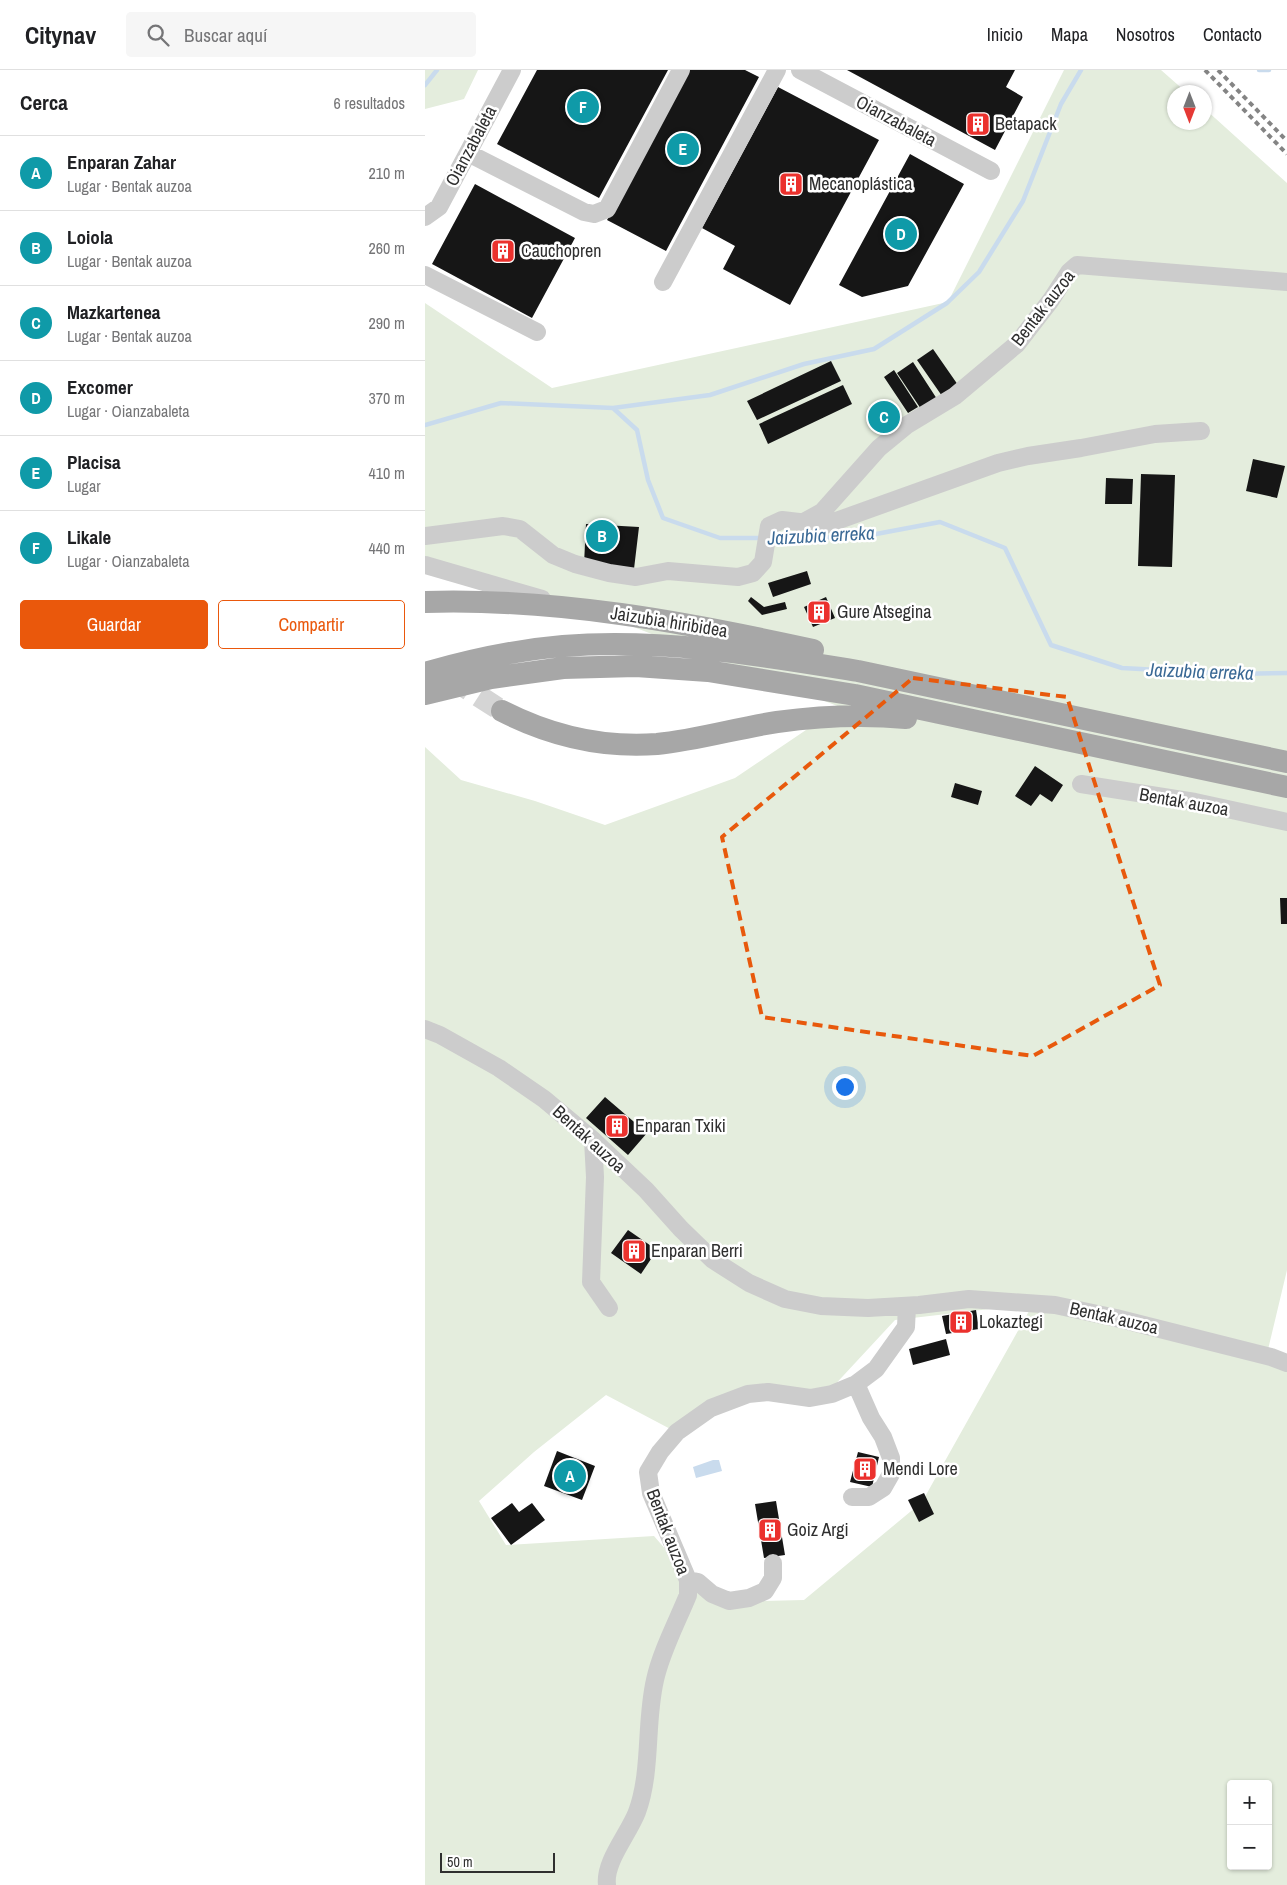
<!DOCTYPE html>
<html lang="es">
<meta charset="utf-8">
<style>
body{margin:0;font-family:"Archivo Narrow",sans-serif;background:#f6f6f6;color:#202124}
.controls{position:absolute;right:15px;bottom:15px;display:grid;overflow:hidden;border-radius:5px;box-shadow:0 1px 4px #0004}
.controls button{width:45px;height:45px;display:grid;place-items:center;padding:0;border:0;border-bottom:1px solid #e0e0e0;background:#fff;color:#202124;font:25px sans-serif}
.compass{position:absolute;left:742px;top:15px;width:45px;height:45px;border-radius:50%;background:#fff;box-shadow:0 1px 4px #0004;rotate:180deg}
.scale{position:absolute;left:15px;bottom:12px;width:115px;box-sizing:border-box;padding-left:5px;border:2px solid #2f2f2f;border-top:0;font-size:14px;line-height:18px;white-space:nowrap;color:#2f2f2f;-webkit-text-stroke:4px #fff;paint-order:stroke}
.you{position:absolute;left:419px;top:1016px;width:18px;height:18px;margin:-12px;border:4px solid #fff;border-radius:50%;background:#1a73e8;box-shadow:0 0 0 8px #1a73e833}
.badge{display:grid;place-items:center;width:32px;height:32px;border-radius:50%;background:#ea580c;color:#fff;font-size:16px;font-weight:700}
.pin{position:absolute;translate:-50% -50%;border:2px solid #fff;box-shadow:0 1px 5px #0006}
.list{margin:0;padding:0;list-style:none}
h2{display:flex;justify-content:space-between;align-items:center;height:65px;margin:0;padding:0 20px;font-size:21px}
h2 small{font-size:16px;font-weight:400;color:#757577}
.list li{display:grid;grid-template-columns:32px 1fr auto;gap:15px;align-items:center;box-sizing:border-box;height:75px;padding:0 20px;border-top:1px solid #e0e0e0}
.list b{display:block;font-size:19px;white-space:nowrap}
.list p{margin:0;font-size:16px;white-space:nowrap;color:#757577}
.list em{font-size:16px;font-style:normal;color:#757577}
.actions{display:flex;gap:10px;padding:15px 20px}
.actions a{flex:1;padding:11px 0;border:1px solid #ea580c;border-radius:5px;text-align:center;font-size:18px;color:#ea580c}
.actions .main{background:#ea580c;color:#fff}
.icon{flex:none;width:28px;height:28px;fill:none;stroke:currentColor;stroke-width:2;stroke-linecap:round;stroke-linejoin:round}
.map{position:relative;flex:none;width:862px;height:1815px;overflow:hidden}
header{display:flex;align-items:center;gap:30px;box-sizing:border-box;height:70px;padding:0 25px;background:#fff;border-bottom:1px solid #e0e0e0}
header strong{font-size:24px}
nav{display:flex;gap:28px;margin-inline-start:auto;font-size:18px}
.search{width:350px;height:45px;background:#f6f6f6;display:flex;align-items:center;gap:12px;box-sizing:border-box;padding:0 18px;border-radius:5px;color:#757577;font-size:19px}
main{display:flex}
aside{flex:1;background:#fff}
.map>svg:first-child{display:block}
.green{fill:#e4eddd;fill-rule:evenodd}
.water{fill:#c9dbed}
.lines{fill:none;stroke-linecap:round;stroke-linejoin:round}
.stream{stroke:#c9dbed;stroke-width:4.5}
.building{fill:#161616}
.major-tunnel{stroke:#d5d5d5;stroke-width:22;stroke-dasharray:22 11;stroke-linecap:butt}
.minor{stroke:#ccc;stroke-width:18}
.major{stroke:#a7a7a7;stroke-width:22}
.rail{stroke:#848484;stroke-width:4;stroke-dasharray:5 4;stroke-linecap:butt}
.marked{fill:none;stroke:#e8590c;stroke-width:4;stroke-dasharray:10 6;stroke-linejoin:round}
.labels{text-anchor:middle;stroke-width:5;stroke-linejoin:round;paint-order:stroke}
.street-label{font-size:18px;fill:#2f2f2f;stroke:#fff}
.poi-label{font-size:18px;fill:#2f2f2f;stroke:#fff;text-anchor:start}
.water-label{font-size:19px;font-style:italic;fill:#3a6995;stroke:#fff}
</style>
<header>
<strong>Citynav</strong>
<div class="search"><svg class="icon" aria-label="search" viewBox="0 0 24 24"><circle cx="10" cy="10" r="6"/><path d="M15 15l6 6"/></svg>Buscar aquí</div>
<nav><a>Inicio</a><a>Mapa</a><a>Nosotros</a><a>Contacto</a></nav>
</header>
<main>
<aside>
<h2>Cerca<small>6 resultados</small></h2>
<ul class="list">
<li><span class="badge" style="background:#0f9aa8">A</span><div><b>Enparan Zahar</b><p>Lugar · Bentak auzoa</p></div><em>210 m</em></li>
<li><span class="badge" style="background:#0f9aa8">B</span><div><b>Loiola</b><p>Lugar · Bentak auzoa</p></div><em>260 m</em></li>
<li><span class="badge" style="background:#0f9aa8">C</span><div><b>Mazkartenea</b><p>Lugar · Bentak auzoa</p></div><em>290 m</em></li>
<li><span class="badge" style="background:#0f9aa8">D</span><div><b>Excomer</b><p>Lugar · Oianzabaleta</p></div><em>370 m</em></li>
<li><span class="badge" style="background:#0f9aa8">E</span><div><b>Placisa</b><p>Lugar</p></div><em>410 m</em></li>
<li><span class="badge" style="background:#0f9aa8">F</span><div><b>Likale</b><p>Lugar · Oianzabaleta</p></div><em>440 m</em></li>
</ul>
<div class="actions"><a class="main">Guardar</a><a>Compartir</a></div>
</aside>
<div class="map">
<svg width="862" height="1815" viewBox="0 0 862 1815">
<rect width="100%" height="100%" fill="#fff"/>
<path class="green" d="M 0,0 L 53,0 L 39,29 L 0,39 Z
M 639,0 L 736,0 L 761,22 L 749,22 L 749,52 L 779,52 L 780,39 L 862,113 L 862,1200 L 841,1288 L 862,1300 L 862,1815 L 0,1815 L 0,677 L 36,710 L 110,731 L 180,755 L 310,708 L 415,637 L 139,530 L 0,490 L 0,233 L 127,318 L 523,232 ZM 608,1234 L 497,1432 L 379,1530 L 286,1532 L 229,1466 L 81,1475 L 54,1431 L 109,1382 L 181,1325 L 251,1362 L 332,1327 L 392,1334 L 470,1250 ZM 806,1714 L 843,1714 L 843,1796 L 806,1796 Z"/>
<path class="water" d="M 288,1390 L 294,1390 L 297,1401 L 271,1408 L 268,1397 Z"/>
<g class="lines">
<path class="stream" d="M 834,0 L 844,0
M 0,15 L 12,0
M 188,338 L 285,325 L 379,294 L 449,279 L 522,233 L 554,202 L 598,131 L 636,34 L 656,0
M 0,355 L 76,333 L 188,338 L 212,360 L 223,410 L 238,448 L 295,468 L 337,468
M 345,468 L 435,467 L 515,452 L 580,478 L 626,575 L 697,598 L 808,604 L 862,603"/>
</g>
<path class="building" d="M 112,0 L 243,0 L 174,128 L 72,74 Z
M 263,0 L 320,0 L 334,7 L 241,181 L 182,150 Z
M 422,0 L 590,0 L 581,17 L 598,27 L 570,80 Z
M 353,17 L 454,70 L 365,235 L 298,199 L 310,176 L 277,158 Z
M 485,84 L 539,114 L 483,216 L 437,227 L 414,215 Z
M 50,114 L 150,168 L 107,248 L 7,194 Z
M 508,279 L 533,315 L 517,326 L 492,290 Z
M 406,291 L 416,311 L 332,350 L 322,331 Z
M 488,292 L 512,329 L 496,339 L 472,303 Z
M 469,300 L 493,337 L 483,343 L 459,307 Z
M 418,315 L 427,334 L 343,374 L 334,354 Z
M 461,331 L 475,351 L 457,364 L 443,344 Z
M 828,389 L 860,396 L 852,428 L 821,421 Z
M 716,404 L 750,405 L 747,497 L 713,496 Z
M 681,408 L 708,409 L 707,434 L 680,434 Z
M 161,454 L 214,457 L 209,499 L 159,494 Z
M 382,501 L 386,514 L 348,527 L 343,513 Z
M 326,527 L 339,537 L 360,532 L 362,539 L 337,545 L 323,531 Z
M 401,527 L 410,548 L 388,557 L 379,537 Z
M 610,696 L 638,715 L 627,732 L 615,724 L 606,736 L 590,726 Z
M 530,713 L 557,721 L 553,735 L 526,727 Z
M 855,828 L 862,828 L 862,854 L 856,854 Z
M 180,1027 L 222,1063 L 203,1085 L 161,1048 Z
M 203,1160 L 232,1180 L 216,1204 L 186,1183 Z
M 551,1240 L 554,1259 L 521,1264 L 517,1246 Z
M 521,1269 L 525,1285 L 488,1295 L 484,1279 Z
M 132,1381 L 170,1396 L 157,1430 L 119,1416 Z
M 433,1382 L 454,1387 L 447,1417 L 425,1412 Z
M 499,1423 L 509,1444 L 494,1452 L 483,1430 Z
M 351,1431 L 360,1485 L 339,1488 L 330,1434 Z
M 87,1433 L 94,1442 L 107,1433 L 120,1450 L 86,1475 L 66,1448 Z"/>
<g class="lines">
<path class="major-tunnel" d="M 26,608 L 77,641"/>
<path class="minor" d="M 375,0 L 566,101
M 43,83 L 159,142 L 169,144 L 182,139 L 256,0
M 0,147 L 14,137 L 87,0
M 0,205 L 112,262
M 238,212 L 352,0
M 377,453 L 397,442 L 454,378 L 482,355 L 530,326 L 592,274 L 626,230 L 644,202 L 652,195 L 862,212
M 0,466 L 78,456 L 95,459 L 128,485 L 150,494 L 184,503 L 211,507 L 243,501 L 313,507 L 328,503 L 338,492 L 344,456 L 357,450 L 400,455 L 573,393 L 603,386 L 656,378 L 730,364 L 776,361
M 0,495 L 117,529
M 656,714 L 770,732 L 862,752
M 0,959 L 15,965 L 74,998 L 119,1029 L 168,1070 L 221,1120 L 256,1159 L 288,1190 L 324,1213 L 360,1229 L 396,1236 L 443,1238 L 494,1235 L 544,1229 L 630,1235 L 691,1248 L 846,1287 L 862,1293
M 168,1070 L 170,1107 L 166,1212 L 184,1238
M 427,1427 L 444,1427 L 458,1418 L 466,1404 L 466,1388 L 458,1367 L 446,1348 L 431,1314
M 263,1510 L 273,1512 L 287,1524 L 304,1531 L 324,1528 L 340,1521 L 348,1508 L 348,1493
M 182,1815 C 179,1792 203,1765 212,1742 C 227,1701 220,1653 230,1610 C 236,1582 252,1552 263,1525 L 263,1510 L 226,1423 L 223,1402 L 235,1382 L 252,1362 L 286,1338 L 323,1324 L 343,1322 L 385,1328 L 407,1324 L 431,1314 L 451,1299 L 481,1257 L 482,1236"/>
<path class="major" d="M 0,532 C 132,528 260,552 388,580
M 0,603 C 45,590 91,580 138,576 C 236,568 335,585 433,601 L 862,692
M 0,624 L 66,608 L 138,598 L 211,596 L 283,601 L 430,625 L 862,717
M 77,641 C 126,666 178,678 232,674 C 273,670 312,658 352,652 C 395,646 438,644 481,648"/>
<path class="rail" d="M 780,0 L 862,84
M 793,0 L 862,71"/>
</g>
<path class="marked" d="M 488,608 L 642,627 L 735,915 L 608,986 L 337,947 L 297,767 Z"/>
<defs>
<g id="building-square" transform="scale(1.25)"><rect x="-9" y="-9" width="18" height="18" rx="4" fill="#eb312d" stroke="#fff"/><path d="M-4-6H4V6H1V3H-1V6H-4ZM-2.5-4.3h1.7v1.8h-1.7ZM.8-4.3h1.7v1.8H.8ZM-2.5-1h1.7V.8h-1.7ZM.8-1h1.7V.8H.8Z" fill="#fff"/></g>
</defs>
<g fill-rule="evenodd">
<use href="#building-square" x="553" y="54"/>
<use href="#building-square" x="366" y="114"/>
<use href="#building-square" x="78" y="181"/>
<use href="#building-square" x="394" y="542"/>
<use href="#building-square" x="192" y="1056"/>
<use href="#building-square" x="209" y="1181"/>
<use href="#building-square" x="536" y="1252"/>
<use href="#building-square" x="440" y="1399"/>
<use href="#building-square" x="345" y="1460"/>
</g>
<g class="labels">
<g class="street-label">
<text transform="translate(471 51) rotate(28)" y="6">Oianzabaleta</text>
<text transform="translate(46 76) rotate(-62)" y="6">Oianzabaleta</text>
<text transform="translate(618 238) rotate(-52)" y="6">Bentak auzoa</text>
<text transform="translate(244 552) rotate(9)" y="6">Jaizubia hiribidea</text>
<text transform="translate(759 732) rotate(10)" y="6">Bentak auzoa</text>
<text transform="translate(164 1069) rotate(42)" y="6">Bentak auzoa</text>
<text transform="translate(689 1248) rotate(13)" y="6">Bentak auzoa</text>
<text transform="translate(243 1462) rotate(69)" y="6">Bentak auzoa</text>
</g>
<g class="poi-label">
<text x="570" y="60">Betapack</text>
<text x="384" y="120">Mecanoplástica</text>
<text x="96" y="187">Cauchopren</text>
<text x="412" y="548">Gure Atsegina</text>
<text x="210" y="1062">Enparan Txiki</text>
<text x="226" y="1187">Enparan Berri</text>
<text x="554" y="1258">Lokaztegi</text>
<text x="458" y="1405">Mendi Lore</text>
<text x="362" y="1466">Goiz Argi</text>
</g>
<g class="water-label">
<text transform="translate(396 465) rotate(-3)" y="7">Jaizubia erreka</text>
<text transform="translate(775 601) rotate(2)" y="7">Jaizubia erreka</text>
</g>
</g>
</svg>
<div class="controls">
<button>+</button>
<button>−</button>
</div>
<svg class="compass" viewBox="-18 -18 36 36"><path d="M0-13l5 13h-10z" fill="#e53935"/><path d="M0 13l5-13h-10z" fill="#757577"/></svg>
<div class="scale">50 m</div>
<div class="you"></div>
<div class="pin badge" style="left:145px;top:1406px;background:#0f9aa8">A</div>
<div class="pin badge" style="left:177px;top:466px;background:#0f9aa8">B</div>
<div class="pin badge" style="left:459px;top:347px;background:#0f9aa8">C</div>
<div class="pin badge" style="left:476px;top:164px;background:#0f9aa8">D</div>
<div class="pin badge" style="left:258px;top:79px;background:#0f9aa8">E</div>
<div class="pin badge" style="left:158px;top:37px;background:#0f9aa8">F</div>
</div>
</main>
